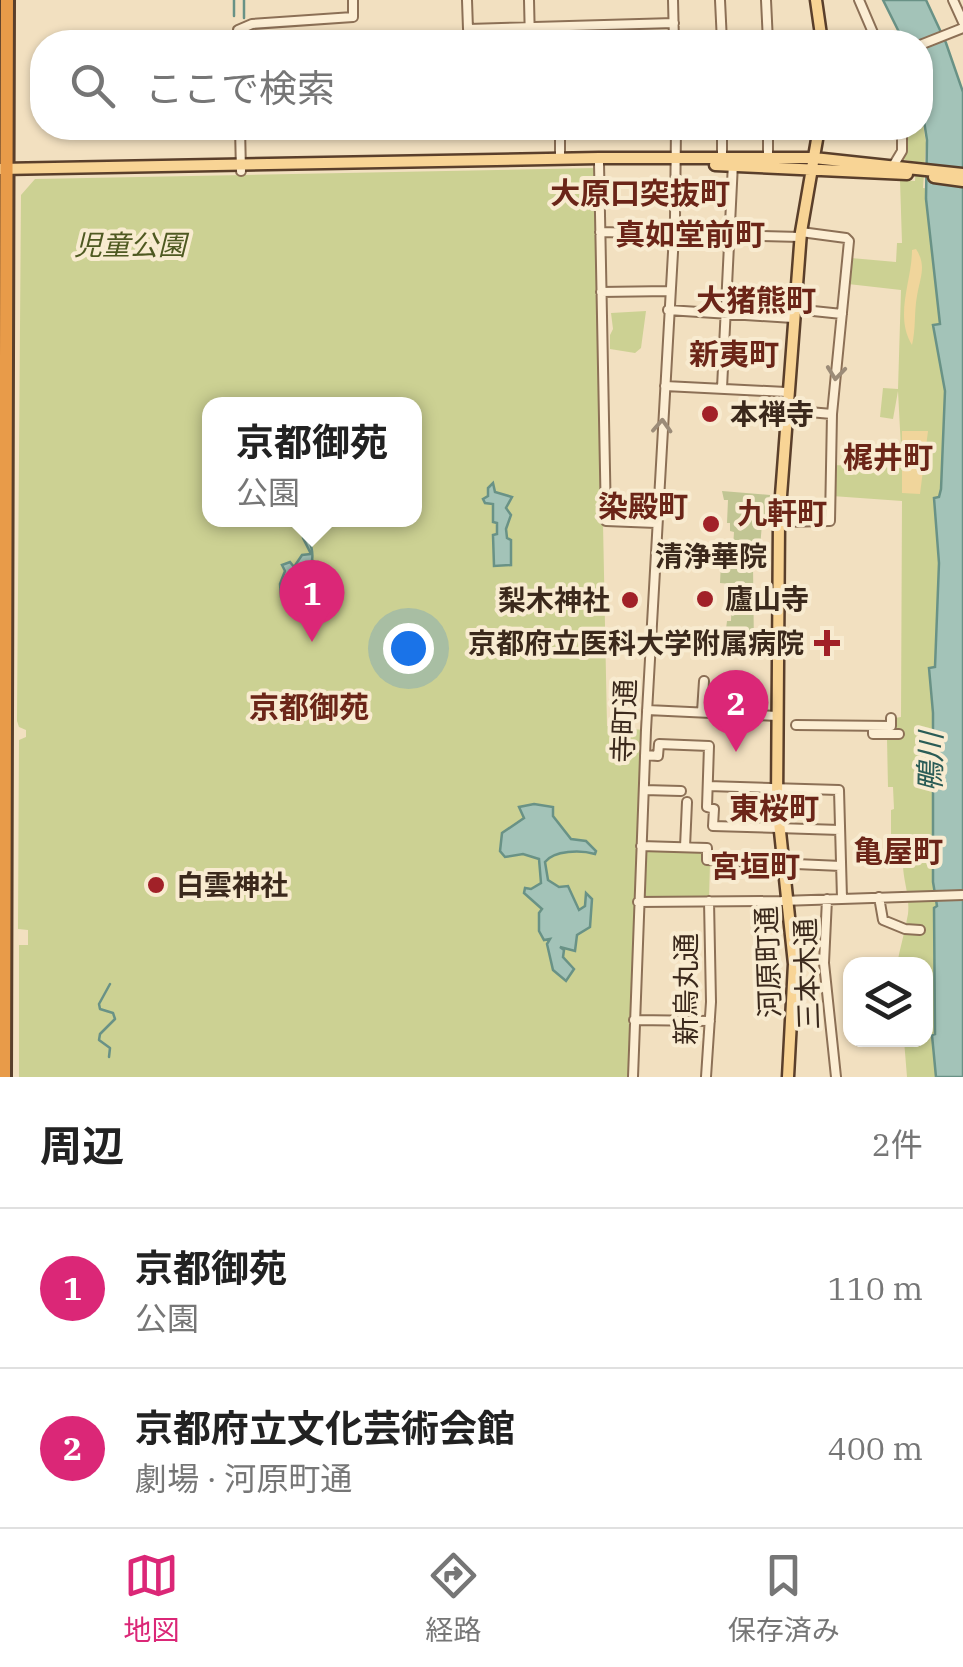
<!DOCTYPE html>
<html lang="ja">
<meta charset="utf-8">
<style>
body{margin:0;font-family:"IBM Plex Serif","Noto Sans JP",serif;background:#f2f2f2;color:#222}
.controls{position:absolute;right:30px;bottom:30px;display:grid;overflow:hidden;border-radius:20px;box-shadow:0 2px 8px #0004}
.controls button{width:90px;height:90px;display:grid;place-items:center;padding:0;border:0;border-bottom:2px solid #e0e0e0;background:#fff;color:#222;font:50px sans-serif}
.you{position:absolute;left:408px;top:648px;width:35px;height:35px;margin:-25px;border:8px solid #fff;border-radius:50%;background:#1a73e8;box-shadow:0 0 0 15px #1a73e833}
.badge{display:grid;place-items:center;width:65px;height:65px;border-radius:50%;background:#db2777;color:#fff;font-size:32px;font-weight:700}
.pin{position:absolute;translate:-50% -82px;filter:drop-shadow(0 2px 5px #0008)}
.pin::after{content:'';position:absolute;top:52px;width:35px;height:30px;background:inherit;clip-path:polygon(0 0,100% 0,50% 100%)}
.popup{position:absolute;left:202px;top:397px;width:220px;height:130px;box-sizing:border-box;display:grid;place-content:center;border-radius:20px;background:#fff;filter:drop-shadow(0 2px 8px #0005);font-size:32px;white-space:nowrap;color:#767676}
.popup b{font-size:38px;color:#222}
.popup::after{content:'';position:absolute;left:50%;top:100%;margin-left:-20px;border:20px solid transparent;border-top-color:#fff}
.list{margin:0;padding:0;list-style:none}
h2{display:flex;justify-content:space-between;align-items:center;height:130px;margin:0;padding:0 40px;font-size:42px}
h2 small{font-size:32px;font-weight:400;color:#767676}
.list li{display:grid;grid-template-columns:65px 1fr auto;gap:30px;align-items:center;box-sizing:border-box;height:160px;padding:0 40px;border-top:2px solid #e0e0e0}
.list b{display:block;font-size:38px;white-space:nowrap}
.list p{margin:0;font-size:32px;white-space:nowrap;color:#767676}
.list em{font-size:32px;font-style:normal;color:#767676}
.icon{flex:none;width:55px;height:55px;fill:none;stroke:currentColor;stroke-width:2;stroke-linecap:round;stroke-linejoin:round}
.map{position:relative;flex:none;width:963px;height:1077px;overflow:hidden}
.search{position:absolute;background:#fff;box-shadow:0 2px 8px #0004;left:30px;right:30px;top:30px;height:110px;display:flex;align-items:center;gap:25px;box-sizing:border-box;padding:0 35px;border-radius:40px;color:#767676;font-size:38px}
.sheet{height:450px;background:#fff}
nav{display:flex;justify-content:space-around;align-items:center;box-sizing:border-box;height:140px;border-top:2px solid #e0e0e0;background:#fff;font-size:28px;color:#767676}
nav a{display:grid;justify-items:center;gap:5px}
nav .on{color:#db2777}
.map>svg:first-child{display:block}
.green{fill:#ccd193;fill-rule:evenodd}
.sand{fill:#f0d59b}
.cemetery{fill:#c1c593}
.water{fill:#a3c3b8;stroke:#699286;stroke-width:2.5}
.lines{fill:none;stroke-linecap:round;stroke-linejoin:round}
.stream{stroke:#699286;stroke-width:2.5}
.minor-casing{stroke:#8c7056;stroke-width:12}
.major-casing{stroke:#5a3f2b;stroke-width:15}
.highway-casing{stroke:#5a3f2b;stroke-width:18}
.minor{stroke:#fceed4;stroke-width:8}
.major{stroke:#f8d495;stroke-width:10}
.highway{stroke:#e89b49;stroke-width:12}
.oneway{stroke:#9c8c78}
.poi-dot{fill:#a12128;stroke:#f8ebd0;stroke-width:4}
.labels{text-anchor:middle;stroke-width:8;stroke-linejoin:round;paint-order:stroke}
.park-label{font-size:28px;font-style:italic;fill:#4e5921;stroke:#f8ebd0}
.poi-label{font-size:28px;font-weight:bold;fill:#3b291c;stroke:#f8ebd0;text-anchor:start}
.street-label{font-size:28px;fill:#3b291c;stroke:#f8ebd0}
.neighbourhood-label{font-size:30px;font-weight:bold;fill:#6b2518;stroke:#f8ebd0}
.water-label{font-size:30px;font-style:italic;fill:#2a5c56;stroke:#f8ebd0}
</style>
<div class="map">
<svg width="963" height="1077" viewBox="0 0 963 1077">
<rect width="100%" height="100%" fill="#f2e0c0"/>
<path class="green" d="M 921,112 L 926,143 L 923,188 L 963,192 L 963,1077 L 907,1077 L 904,1040 L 926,1040 L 926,964 L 897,964 C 900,948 905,931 908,914 C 910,895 903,881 903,864 L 891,864 L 891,810 L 894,809 L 893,787 L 888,787 L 887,739 L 895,739 L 895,718 L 901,717 L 902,501 L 832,496 L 833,465 L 902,468 L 898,391 L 893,419 L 880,417 L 883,388 L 898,389 L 901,290 L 848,284 L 851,258 L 896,262 L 897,243 L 902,243 L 900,180 L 915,181 L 916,162 L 901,159 L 905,128 L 920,128 Z
M 596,168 L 607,726 L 643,730 L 630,1077 L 19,1077 L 19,945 L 28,945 L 28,930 L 18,929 L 19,740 L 26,737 L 26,730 L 19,727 L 17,721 L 21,195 L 35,179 ZM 210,404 L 414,404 L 414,520 L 210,520 Z
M 646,311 L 641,348 L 635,353 L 610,349 L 610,335 L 613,329 L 611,313 Z
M 647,848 L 705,850 L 710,863 L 709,900 L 644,899 Z"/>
<path class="sand" d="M 916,249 C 927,266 920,277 917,296 C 914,312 916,329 912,345 C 894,316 912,281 912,250 Z
M 902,431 L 928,431 L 920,494 L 902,493 Z"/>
<path class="cemetery" d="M 722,491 L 770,495 L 769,524 L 762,524 L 759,559 L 739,558 L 739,563 L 753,565 L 754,650 L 746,651 L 746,658 L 742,658 L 740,644 L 722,644 L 722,629 L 726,629 L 727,621 L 731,621 L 732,584 L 720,583 L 721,562 L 732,562 L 734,532 L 730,531 L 730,523 L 727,523 L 728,500 L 724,500 Z"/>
<path class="water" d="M 883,0 L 926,0 L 946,43 L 963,92 L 963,1077 L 936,1077 L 932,1035 L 935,1034 L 934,908 L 937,906 L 933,882 L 933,713 L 929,668 L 935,667 L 939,563 L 934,498 L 939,497 L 941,489 L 945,391 L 933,325 L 940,324 L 926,199 L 927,140 L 921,102 L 920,42 L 904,42 Z
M 493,483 L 495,492 L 512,497 L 506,508 L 511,515 L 506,529 L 507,538 L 511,540 L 511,565 L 494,566 L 493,535 L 497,534 L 497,523 L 493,522 L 493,504 L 485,503 L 483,499 L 488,496 L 488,488 Z
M 303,520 L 307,520 C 304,535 315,546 312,560 L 318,565 L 311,579 L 323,596 L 319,609 L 304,612 L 293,609 L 288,600 L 281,597 L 280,584 L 285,571 L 282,565 L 290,562 L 294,567 L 302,555 L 311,554 L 303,538 Z
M 534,804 L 553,807 L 553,816 L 571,839 L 586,841 L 596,851 L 595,854 C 581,850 554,850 545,862 L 548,880 L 559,887 L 568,886 L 579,910 L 585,906 L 586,893 L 592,899 L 590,927 L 577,935 L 575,951 L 560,947 L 564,950 L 563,957 L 574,969 L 566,981 L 553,970 L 547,944 L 550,939 L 544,940 L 539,931 L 539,913 L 542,909 L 524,893 L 525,888 L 531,889 L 541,883 L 539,859 L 523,854 L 505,857 L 500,851 L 502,833 L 524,818 L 519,807 Z"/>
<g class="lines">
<path class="stream" d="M 244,0 L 244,18
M 234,16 L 234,0
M 109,1057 L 110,1048 L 99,1040 L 100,1034 L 115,1019 L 113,1013 L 100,1009 L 99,1004 L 110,984"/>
<g class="minor-casing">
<path id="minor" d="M 467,0 L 468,29 L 674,23
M 529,0 L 530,42
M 673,0 L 674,42
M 720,0 L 722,42
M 766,0 L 768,42
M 859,0 L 877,42
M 953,0 L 963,22
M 239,42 L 238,30 L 252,24 L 353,17 L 353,0
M 920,45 L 963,28
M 240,128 L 241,171
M 560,128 L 560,159
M 722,159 L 722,128
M 768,160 L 768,128
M 599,163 L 606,521 L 656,523
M 893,166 L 902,151 L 902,128
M 600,232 L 800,237
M 601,292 L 669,291
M 794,309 L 842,314
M 668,310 L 793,318
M 665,386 L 786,392
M 722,388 L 733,163
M 786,410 L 832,414
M 779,522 L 830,521 L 832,414 L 849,241 L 846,238 L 801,232
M 647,710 L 777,716
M 702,712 L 704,681
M 796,725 L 891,726 L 891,718
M 873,726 L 873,734 L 899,734
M 645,755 L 658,756 L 659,744 L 709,746 L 707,807 L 714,809 L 713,826 L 840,830
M 708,786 L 839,790 L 842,898
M 644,790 L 681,791
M 641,846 L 707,848 L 707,860 L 841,866
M 685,847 L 687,802
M 879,897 L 883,920 L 905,929 L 920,930
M 827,899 L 824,963 L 836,1077
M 638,902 L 781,901 L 963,895
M 634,1020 L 710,1021
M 633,1077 L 646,730 L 675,217 L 676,128
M 706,1077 L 711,1002 L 709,901"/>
</g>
<g class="major-casing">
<path id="major" d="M 816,0 L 822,42
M 715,165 L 907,174
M 0,169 L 599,158 L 814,158 L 963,174
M 934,177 L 963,181
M 788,1077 L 794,964 L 777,803 L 779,522 L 801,232 L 819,128"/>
</g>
<g class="highway-casing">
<path id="highway" d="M 4,1077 L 7,0"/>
</g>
<use href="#minor" class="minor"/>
<use href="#major" class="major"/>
<use href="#highway" class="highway"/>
</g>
<defs><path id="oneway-chevron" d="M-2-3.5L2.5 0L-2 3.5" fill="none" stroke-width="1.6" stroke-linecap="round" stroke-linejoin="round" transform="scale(2.5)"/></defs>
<g class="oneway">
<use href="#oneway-chevron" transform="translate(836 373) rotate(96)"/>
<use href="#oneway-chevron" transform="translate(662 426) rotate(-87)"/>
</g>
<g class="poi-dot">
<circle cx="710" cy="414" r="10"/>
<circle cx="711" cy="524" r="10"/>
<circle cx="705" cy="599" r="10"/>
<circle cx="630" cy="600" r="10"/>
<path d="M822 628h10v10h10v10h-10v10h-10v-10h-10v-10h10z"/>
<circle cx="156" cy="885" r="10"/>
</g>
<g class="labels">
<g class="park-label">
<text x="130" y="255">児童公園</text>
</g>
<g class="poi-label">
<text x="730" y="424">本禅寺</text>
<text x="711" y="566" text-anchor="middle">清浄華院</text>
<text x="725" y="609">廬山寺</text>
<text x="610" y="610" text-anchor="end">梨木神社</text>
<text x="804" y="653" text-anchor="end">京都府立医科大学附属病院</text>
<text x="176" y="895">白雲神社</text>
</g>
<g class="street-label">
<text transform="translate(624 721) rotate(-88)" y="10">寺町通</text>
<text transform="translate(768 962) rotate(-92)" y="10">河原町通</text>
<text transform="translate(807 974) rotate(-92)" y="10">三本木通</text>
<text transform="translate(686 989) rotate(-90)" y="10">新烏丸通</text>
</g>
<g class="neighbourhood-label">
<text x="640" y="204">大原口突抜町</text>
<text x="690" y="245">真如堂前町</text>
<text x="756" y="311">大猪熊町</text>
<text x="734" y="365">新夷町</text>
<text x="888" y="468">梶井町</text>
<text x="643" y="517">染殿町</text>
<text x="782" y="524">九軒町</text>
<text x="309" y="718">京都御苑</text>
<text x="774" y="819">東桜町</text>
<text x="898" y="862">亀屋町</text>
<text x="755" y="877">宮垣町</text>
</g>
<g class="water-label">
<text transform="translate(931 762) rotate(-89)" y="10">鴨川</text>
</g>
</g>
</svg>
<div class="controls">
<button><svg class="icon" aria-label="layers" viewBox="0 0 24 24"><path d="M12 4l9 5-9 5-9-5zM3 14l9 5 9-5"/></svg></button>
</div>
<div class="you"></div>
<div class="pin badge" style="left:312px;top:642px">1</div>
<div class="popup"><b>京都御苑</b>公園</div>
<div class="pin badge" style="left:736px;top:752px">2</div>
<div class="search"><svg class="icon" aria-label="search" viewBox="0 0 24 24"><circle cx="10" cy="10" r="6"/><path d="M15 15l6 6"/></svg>ここで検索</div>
</div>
<section class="sheet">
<h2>周辺<small>2件</small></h2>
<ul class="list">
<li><span class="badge">1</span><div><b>京都御苑</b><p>公園</p></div><em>110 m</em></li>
<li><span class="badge">2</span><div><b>京都府立文化芸術会館</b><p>劇場 · 河原町通</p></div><em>400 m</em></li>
</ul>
</section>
<nav>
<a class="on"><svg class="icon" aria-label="map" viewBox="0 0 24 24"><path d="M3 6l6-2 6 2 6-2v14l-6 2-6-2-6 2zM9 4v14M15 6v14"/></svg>地図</a>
<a><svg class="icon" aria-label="directions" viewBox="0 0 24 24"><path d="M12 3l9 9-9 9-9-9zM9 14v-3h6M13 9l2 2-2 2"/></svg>経路</a>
<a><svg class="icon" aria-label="saved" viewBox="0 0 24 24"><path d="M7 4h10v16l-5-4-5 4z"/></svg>保存済み</a>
</nav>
